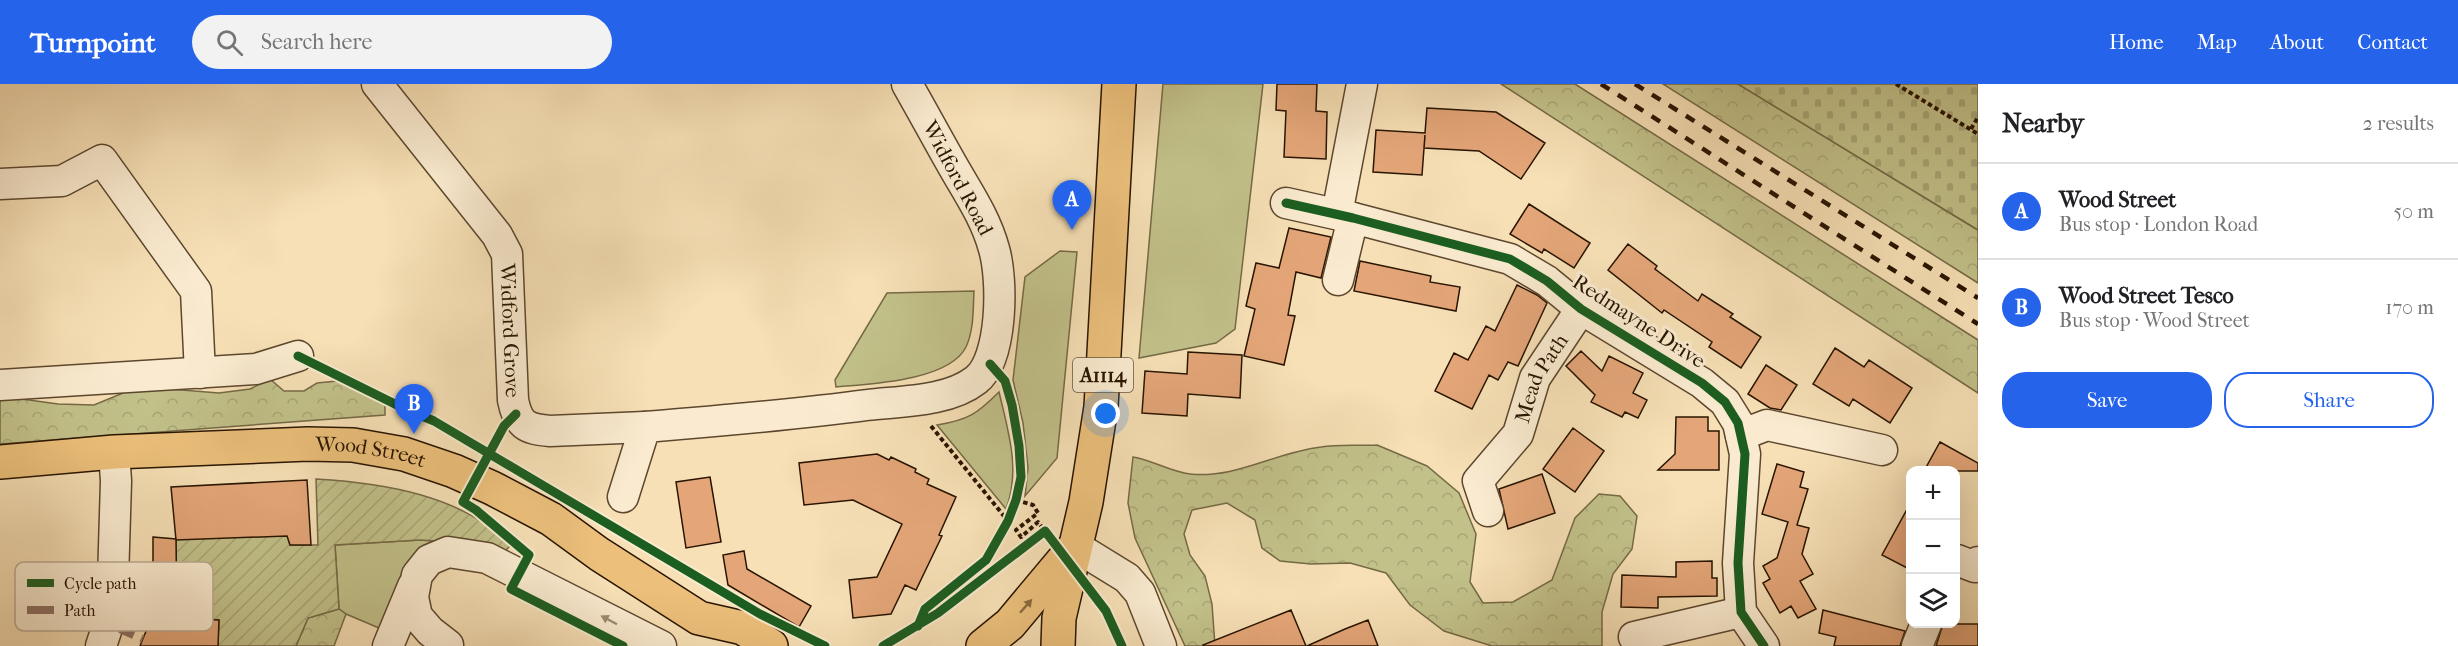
<!DOCTYPE html>
<meta charset="utf-8">
<style>
body{margin:0;font-family:"IM FELL French Canon",serif;background:#f2f2f2;color:#202124}
.controls{position:absolute;right:18px;bottom:18px;display:grid;overflow:hidden;border-radius:12px;box-shadow:0 6px 24px #0002}
.controls button{width:54px;height:54px;display:grid;place-items:center;padding:0;border:0;border-bottom:2px solid #e0e0e0;background:#fff;color:#202124;font:30px sans-serif}
.you{position:absolute;left:1106px;top:330px;width:21px;height:21px;margin:-15px;border:4px solid #fff;border-radius:50%;background:#1a73e8;box-shadow:0 0 0 9px #1a73e833}
.badge{display:grid;place-items:center;width:39px;height:39px;border-radius:50%;background:#2563eb;color:#fff;font-size:20px;font-weight:700}
.pin{position:absolute;translate:-50% -50px;filter:drop-shadow(0 2px 3px #0008)}
.pin::after{content:'';position:absolute;top:32px;width:21px;height:18px;background:inherit;clip-path:polygon(0 0,100% 0,50% 100%)}
.list{margin:0;padding:0;list-style:none}
h2{display:flex;justify-content:space-between;align-items:center;height:78px;margin:0;padding:0 24px;font-size:26px}
h2 small{font-size:20px;font-weight:400;color:#757577}
.list li{display:grid;grid-template-columns:39px 1fr auto;gap:18px;align-items:center;box-sizing:border-box;height:96px;padding:0 24px;border-top:2px solid #e0e0e0}
.list b{display:block;font-size:22px;white-space:nowrap}
.list p{margin:0;font-size:20px;white-space:nowrap;color:#757577}
.list em{font-size:20px;font-style:normal;color:#757577}
.actions{display:flex;gap:12px;padding:18px 24px}
.actions a{flex:1;padding:14px 0;border:2px solid #2563eb;border-radius:24px;text-align:center;font-size:21px;color:#2563eb}
.actions .main{background:#2563eb;color:#fff}
.icon{flex:none;width:33px;height:33px;fill:none;stroke:currentColor;stroke-width:2;stroke-linecap:round;stroke-linejoin:round}
.map{position:relative;flex:none;width:1978px;height:562px;overflow:hidden}
header{display:flex;align-items:center;gap:36px;box-sizing:border-box;height:84px;padding:0 30px;background:#2563eb;color:#fff}
header strong{font-size:28px}
nav{display:flex;gap:33px;margin-inline-start:auto;font-size:21px}
.search{width:420px;height:54px;background:#f2f2f2;display:flex;align-items:center;gap:15px;box-sizing:border-box;padding:0 21px;border-radius:33px;color:#757577;font-size:22px}
main{display:flex}
aside{flex:1;background:#fff}
.map>svg:first-child{display:block}
.grass{fill:#c2c18a;stroke:#756a46;stroke-width:1.5}
.forest{fill:url(#forest-crowns);stroke:#756a46;stroke-width:1.5}
.cemetery{fill:url(#cemetery-stones);stroke:#756a46;stroke-width:1.5}
.garden{fill:url(#garden-furrows);stroke:#756a46;stroke-width:1.5}
.building{fill:#e4a679;stroke:#281401;stroke-width:1.5}
.lines{fill:none;stroke-linecap:round;stroke-linejoin:round}
.minor-casing{stroke:#5c472e;stroke-width:33}
.major-casing{stroke:#281401;stroke-width:36}
.path{stroke:#281401;stroke-width:4;stroke-dasharray:4.5 3;stroke-linecap:butt}
.minor{stroke:#faebd0;stroke-width:30}
.major{stroke:#ecc07b;stroke-width:33}
.rail{stroke:#281401;stroke-width:4.5;stroke-dasharray:10 10;stroke-linecap:butt}
.quiet{stroke:#8d6e63;stroke-width:8;stroke-dasharray:15 8;stroke-linecap:butt}
.cycleway-casing{stroke:#faebd0;stroke-width:13}
.cycleway{stroke:#1b5e20;stroke-width:9}
.oneway{fill:#8a6a3e}
.oneway2{fill:#9c8a73}
.labels{text-anchor:middle;stroke-width:6;stroke-linejoin:round;paint-order:stroke}
.shield{fill:#faebd0;stroke:#67543f;stroke-width:1.5}
.shield-label{font-size:20px;font-weight:bold;fill:#281401}
.street-label{font-size:21px;fill:#281401;stroke:#faebd0}
.key{fill:#faebd0;stroke:#bbaa92;stroke-width:1.5}
.key-label{font-size:16px;fill:#281401}
</style>
<header>
<strong>Turnpoint</strong>
<div class="search"><svg class="icon" aria-label="search" viewBox="0 0 24 24"><circle cx="10" cy="10" r="6"/><path d="M15 15l6 6"/></svg>Search here</div>
<nav><a>Home</a><a>Map</a><a>About</a><a>Contact</a></nav>
</header>
<main>
<div class="map">
<svg width="1978" height="562" viewBox="0 0 1978 562">
<defs>
<pattern id="forest-crowns" width="20" height="18" patternUnits="userSpaceOnUse" patternTransform="scale(1.5)"><rect width="20" height="18" fill="#c2c18a"/><path d="M2 6a3 3 0 1 1 6 0M12 15a3 3 0 1 1 6 0" fill="none" stroke="#a7a575"/></pattern>
<pattern id="cemetery-stones" width="16" height="16" patternUnits="userSpaceOnUse" patternTransform="scale(1.5)"><rect width="16" height="16" fill="#c2c18a"/><path d="M2 7V4a2 2 0 0 1 4 0v3zM10 15v-3a2 2 0 0 1 4 0v3z" fill="#a7a575"/></pattern>
<pattern id="garden-furrows" width="10" height="10" patternUnits="userSpaceOnUse" patternTransform="scale(1.5)"><rect width="10" height="10" fill="#c2c18a"/><path d="M-1 1l2-2M0 10L10 0M9 11l2-2" fill="none" stroke="#a7a575"/></pattern>
</defs>
<rect width="100%" height="100%" fill="#f7e0b6"/>
<filter id="stains"><feTurbulence type="fractalNoise" baseFrequency=".00333" numOctaves="4"/><feColorMatrix values="0 0 0 0 .2 0 0 0 0 .09 0 0 0 0 .02 0 0 0 .5 -.17"/></filter>
<radialGradient id="worn" r=".72"><stop offset=".6" stop-color="#630" stop-opacity="0"/><stop offset="1" stop-color="#630" stop-opacity=".3"/></radialGradient>
<path class="grass" d="M 1163,0 L 1263,0 L 1235,245 L 1216,259 L 1139,274 Z
M 1060,167 L 1077,168 L 1057,374 L 1025,412 L 1028,384 L 1023,339 L 1013,296 L 1025,193 Z
M 974,207 C 973,225 974,246 966,263 C 949,297 869,300 836,303 L 835,296 L 887,209 Z
M 999,308 C 1008,347 1021,386 1006,425 L 937,341 C 968,336 977,330 999,308 Z
M 420,456 L 467,459 L 417,491 L 379,544 L 346,530 L 339,525 L 335,461 Z"/>
<path class="forest" d="M 1501,0 L 1575,0 L 1978,256 L 1978,309 Z
M 1663,0 L 1738,0 L 1978,146 L 1978,199 Z
M 270,295 L 284,307 L 304,307 L 317,299 L 337,297 L 385,320 L 385,331 L 0,360 L 0,312 L 58,320 L 94,321 L 123,309 L 144,303 L 219,309 L 250,305 Z
M 1377,361 L 1427,382 L 1459,409 L 1476,450 L 1470,498 L 1483,519 L 1513,518 L 1552,496 L 1575,434 L 1599,410 L 1620,412 L 1637,432 L 1632,465 L 1613,490 L 1602,528 L 1602,562 L 1492,562 L 1444,547 L 1410,521 L 1386,489 L 1350,479 L 1311,480 L 1280,477 L 1262,464 L 1255,436 L 1227,419 L 1192,426 L 1184,450 L 1190,471 L 1205,492 L 1212,520 L 1215,562 L 1185,562 L 1135,454 L 1128,419 L 1133,373 C 1152,376 1171,388 1190,390 C 1236,395 1276,368 1321,363 C 1339,360 1358,362 1377,361 Z
M 339,525 L 346,530 L 334,562 L 296,562 L 308,534 Z"/>
<path class="cemetery" d="M 1738,0 L 1978,0 L 1978,146 Z"/>
<path class="garden" d="M 316,395 C 383,399 462,411 511,461 L 503,469 L 467,459 L 420,456 L 335,461 L 339,525 L 308,534 L 296,562 L 218,562 L 219,536 L 177,533 L 176,455 L 287,449 L 290,461 L 318,461 Z"/>
<path class="building" d="M 1277,0 L 1317,0 L 1316,27 L 1327,28 L 1326,75 L 1284,73 L 1286,27 L 1276,26 Z
M 1427,24 L 1496,28 L 1545,59 L 1521,95 L 1479,67 L 1424,64 L 1425,51 L 1422,91 L 1373,88 L 1376,46 L 1425,49 Z
M 1529,120 L 1590,159 L 1574,184 L 1544,165 L 1542,169 L 1510,150 Z
M 1289,144 L 1331,153 L 1321,194 L 1296,188 L 1288,231 L 1295,232 L 1284,281 L 1244,272 L 1255,225 L 1246,222 L 1256,179 L 1279,184 Z
M 1628,160 L 1657,182 L 1655,185 L 1698,217 L 1702,210 L 1733,230 L 1730,233 L 1761,253 L 1741,284 L 1709,263 L 1712,258 L 1664,226 L 1662,229 L 1608,186 Z
M 1360,177 L 1431,192 L 1430,198 L 1460,203 L 1456,227 L 1354,207 Z
M 1517,201 L 1537,211 L 1547,219 L 1518,282 L 1508,278 L 1498,296 L 1489,291 L 1472,325 L 1435,307 L 1454,269 L 1468,276 L 1486,242 L 1495,247 Z
M 1835,264 L 1864,283 L 1869,276 L 1912,304 L 1890,339 L 1853,315 L 1849,322 L 1813,300 Z
M 1581,267 L 1602,287 L 1609,272 L 1643,289 L 1633,309 L 1647,316 L 1638,334 L 1625,328 L 1622,333 L 1591,318 L 1595,311 L 1566,282 Z
M 1188,268 L 1242,271 L 1240,314 L 1188,310 L 1187,332 L 1142,329 L 1145,287 L 1187,290 Z
M 1766,281 L 1797,301 L 1781,326 L 1770,324 L 1748,310 Z
M 1676,333 L 1708,333 L 1708,347 L 1719,347 L 1719,386 L 1658,386 L 1675,370 Z
M 1573,344 L 1604,367 L 1575,408 L 1543,385 Z
M 1940,358 L 1978,379 L 1978,387 L 1924,387 Z
M 877,370 L 889,376 L 891,373 L 916,385 L 915,388 L 929,395 L 927,400 L 956,413 L 939,451 L 942,452 L 916,506 L 905,501 L 891,530 L 853,534 L 849,496 L 877,493 L 902,440 L 853,416 L 804,421 L 799,379 Z
M 1777,380 L 1804,388 L 1800,403 L 1808,405 L 1797,441 L 1809,444 L 1802,470 L 1813,490 L 1800,497 L 1816,525 L 1798,534 L 1791,522 L 1780,529 L 1763,499 L 1770,495 L 1763,482 L 1777,474 L 1788,438 L 1762,430 Z
M 1542,390 L 1555,429 L 1508,445 L 1499,405 Z
M 710,393 L 721,458 L 686,464 L 676,398 Z
M 307,396 L 311,461 L 290,461 L 287,452 L 176,456 L 171,403 Z
M 1911,418 L 1911,486 L 1882,471 Z
M 153,453 L 176,455 L 177,534 L 219,536 L 218,562 L 140,562 L 153,530 Z
M 744,467 L 747,485 L 811,522 L 799,543 L 728,501 L 723,471 Z
M 1712,477 L 1712,494 L 1717,494 L 1717,512 L 1658,513 L 1658,524 L 1621,523 L 1622,491 L 1676,493 L 1676,478 Z
M 1291,526 L 1306,562 L 1204,562 L 1203,561 Z
M 1823,526 L 1905,547 L 1900,562 L 1834,562 L 1836,553 L 1819,549 Z
M 1368,536 L 1378,562 L 1307,562 L 1345,545 Z
M 1943,540 L 1978,540 L 1978,562 L 1936,562 Z"/>
<g class="lines">
<g class="minor-casing">
<g id="minor">
<path id="s1" d="M 377,0 L 497,151 L 507,170 L 513,316 C 518,341 526,345 550,347 L 645,343"/>
<path d="M 0,100 L 62,97 L 102,76 L 196,207 L 200,289"/>
<path d="M 1286,119 L 1353,134 L 1510,175 L 1547,197 L 1581,225 L 1702,299 L 1725,318 L 1738,339 L 1745,370 L 1738,479 L 1741,528 L 1764,562"/>
<path d="M 1337,130 L 1362,0"/>
<path d="M 1338,196 L 1353,134"/>
<path d="M 0,301 L 256,285 L 298,272"/>
<path d="M 1741,351 L 1767,341 L 1882,366"/>
<path d="M 623,413 L 645,343 C 719,337 793,331 867,321 C 901,317 948,318 976,296 C 1003,275 1003,195 994,165 C 986,135 969,110 954,84 C 938,56 923,28 907,0"/>
<path id="s2" d="M 1488,427 L 1478,397 L 1518,350 L 1535,294 L 1581,225"/>
<path d="M 1075,462 L 1127,494 L 1140,509 L 1161,562"/>
<path d="M 1956,479 L 1957,476 L 1975,483 L 1978,478"/>
<path d="M 1634,553 L 1741,528"/>
<path d="M 448,561 L 430,547 L 417,532 L 413,513 L 417,491 L 429,476 L 448,468 L 487,474 L 661,562"/>
<path d="M 101,562 L 112,529 L 116,397 L 114,368"/>
<path d="M 388,562 L 413,502"/>
<path d="M 1917,562 L 1926,540"/>
</g>
</g>
<g class="major-casing">
<g id="major">
<path id="s3" d="M 0,378 L 114,368 L 308,360 L 353,361 L 404,370 L 454,387 L 492,404 L 551,435 L 599,470 L 699,534 L 743,544 L 771,562"/>
<path d="M 983,562 L 1010,540 L 1071,467"/>
<path d="M 1058,562 L 1059,534 L 1086,418 L 1101,323 L 1119,0"/>
</g>
</g>
<path class="path" d="M 1896,0 L 1978,50
M 1971,45 L 1978,33
M 931,342 L 1008,437
M 1016,416 L 1033,421 L 1038,429 L 1016,446 L 1021,453 L 1038,438 L 1045,447"/>
<use href="#minor" class="minor"/>
<use href="#major" class="major"/>
<path class="rail" d="M 1601,0 L 1978,240
M 1635,0 L 1978,214"/>
<path class="quiet" d="M 120,545 L 143,555"/>
<g class="cycleway-casing">
<path id="cycleway" d="M 1286,119 L 1353,134 L 1510,175 L 1547,197 L 1581,225 L 1702,299 L 1725,318 L 1738,339 L 1745,370 L 1738,479 L 1741,528 L 1764,562
M 298,272 L 403,324 L 434,337 L 760,530 L 825,562
M 516,330 L 504,342 L 463,418 L 476,426 L 529,471 L 511,505 L 623,562
M 918,542 L 925,525 L 986,476 L 1008,437 L 1016,416 L 1021,393 L 1019,362 L 1012,321 L 1005,297 L 990,280
M 883,562 L 938,529 L 1045,447 L 1106,527 L 1122,562"/>
</g>
<use href="#cycleway" class="cycleway"/>
</g>
<defs><path id="oneway-solid" d="M-6-.8H1V-3.2L6.5 0L1 3.2V.8H-6Z" transform="scale(1.5)"/></defs>
<use class="oneway" href="#oneway-solid" transform="translate(1026 522) rotate(-49)"/>
<use class="oneway2" href="#oneway-solid" transform="translate(609 536) rotate(-152)"/>
<g class="labels">
<rect class="shield" x="1073" y="274" width="60" height="34" rx="4.5"/>
<g class="shield-label">
<text x="1103" y="298">A1114</text>
</g>
<g class="street-label">
<text transform="translate(958 94) rotate(62)" y="7">Widford Road</text>
<text transform="translate(1639 237) rotate(33)" y="7">Redmayne Drive</text>
<text dy="7" stroke="none"><textPath href="#s1" startOffset="291">Widford Grove</textPath></text>
<text dy="7" stroke="none"><textPath href="#s2" startOffset="154">Mead Path</textPath></text>
<text dy="7" stroke="none"><textPath href="#s3" startOffset="372">Wood Street</textPath></text>
</g>
</g>
<rect x="15" y="478" width="198" height="69" rx="9" class="key"/>
<rect x="27" y="495" width="27" height="8" fill="#1b5e20"/>
<rect x="27" y="522" width="27" height="8" fill="#8d6e63"/>
<g class="key-label">
<text x="64" y="505">Cycle path</text>
<text x="64" y="532">Path</text>
</g>
<rect width="100%" height="100%" filter="url(#stains)"/>
<rect width="100%" height="100%" fill="url(#worn)"/>
</svg>
<div class="controls">
<button>+</button>
<button>−</button>
<button><svg class="icon" aria-label="layers" viewBox="0 0 24 24"><path d="M12 4l9 5-9 5-9-5zM3 14l9 5 9-5"/></svg></button>
</div>
<div class="you"></div>
<div class="pin badge" style="left:1072px;top:146px">A</div>
<div class="pin badge" style="left:414px;top:350px">B</div>
</div>
<aside>
<h2>Nearby<small>2 results</small></h2>
<ul class="list">
<li><span class="badge">A</span><div><b>Wood Street</b><p>Bus stop · London Road</p></div><em>50 m</em></li>
<li><span class="badge">B</span><div><b>Wood Street Tesco</b><p>Bus stop · Wood Street</p></div><em>170 m</em></li>
</ul>
<div class="actions"><a class="main">Save</a><a>Share</a></div>
</aside>
</main>
